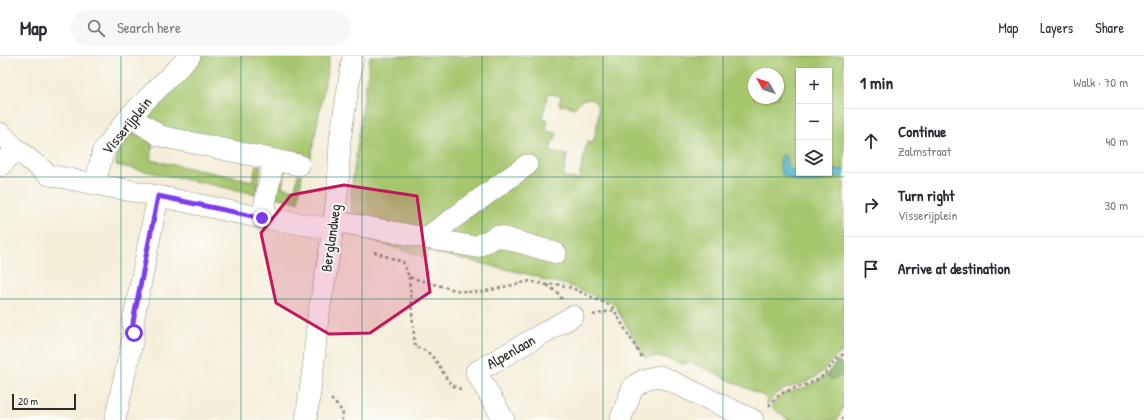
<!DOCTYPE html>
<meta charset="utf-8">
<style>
body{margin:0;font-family:"Patrick Hand",sans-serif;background:#f7f7f7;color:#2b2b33}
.controls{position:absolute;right:12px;top:12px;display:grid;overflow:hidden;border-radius:0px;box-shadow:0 1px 3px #0004}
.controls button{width:36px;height:36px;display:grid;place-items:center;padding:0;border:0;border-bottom:1px solid #e1e1e2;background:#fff;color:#2b2b33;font:20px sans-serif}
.compass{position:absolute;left:748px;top:12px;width:36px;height:36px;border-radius:50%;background:#fff;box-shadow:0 1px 3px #0004;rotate:309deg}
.scale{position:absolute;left:12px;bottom:10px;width:64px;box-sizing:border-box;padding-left:4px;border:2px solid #2b2b2b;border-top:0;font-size:11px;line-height:14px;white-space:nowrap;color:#2b2b2b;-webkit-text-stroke:3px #fdfcf7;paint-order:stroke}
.stop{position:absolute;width:12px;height:12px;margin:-9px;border:3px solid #7c3aed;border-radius:50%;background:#fff}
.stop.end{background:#7c3aed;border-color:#fff;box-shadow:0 1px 4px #0008}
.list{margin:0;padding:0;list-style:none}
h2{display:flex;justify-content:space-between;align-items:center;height:52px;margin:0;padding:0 16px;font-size:17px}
h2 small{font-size:13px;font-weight:400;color:#7c7c81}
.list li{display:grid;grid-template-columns:26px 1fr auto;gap:12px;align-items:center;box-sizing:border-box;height:64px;padding:0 16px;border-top:1px solid #e1e1e2}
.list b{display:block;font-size:15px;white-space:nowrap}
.list p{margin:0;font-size:13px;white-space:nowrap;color:#7c7c81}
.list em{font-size:13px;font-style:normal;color:#7c7c81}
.icon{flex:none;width:22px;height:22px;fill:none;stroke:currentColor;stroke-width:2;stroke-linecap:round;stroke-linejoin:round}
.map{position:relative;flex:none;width:844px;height:364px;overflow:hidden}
header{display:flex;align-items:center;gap:24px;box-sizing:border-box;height:56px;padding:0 20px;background:#fff;border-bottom:1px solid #e1e1e2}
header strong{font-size:19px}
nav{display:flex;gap:22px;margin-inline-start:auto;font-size:14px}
.search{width:280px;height:36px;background:#f7f7f7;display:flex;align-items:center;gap:10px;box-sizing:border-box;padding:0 14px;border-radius:22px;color:#7c7c81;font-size:15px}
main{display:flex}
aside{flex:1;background:#fff}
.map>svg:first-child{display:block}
.green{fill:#a6c66e;stroke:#68784c;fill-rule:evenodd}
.forest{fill:#84ab61;stroke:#586b46}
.water{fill:#51b8cf;stroke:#3e727d}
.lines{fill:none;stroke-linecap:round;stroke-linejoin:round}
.minor-casing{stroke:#908c82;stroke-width:22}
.path{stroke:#908c82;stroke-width:2.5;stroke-dasharray:3 3;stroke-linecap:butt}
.minor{stroke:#fff;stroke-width:21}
.route{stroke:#7c3aed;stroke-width:5}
.marked{fill:#c2185b;fill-opacity:0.2;stroke:#c2185b;stroke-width:3;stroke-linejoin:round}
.grid{fill:none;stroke:#0f766e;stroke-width:1;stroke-opacity:0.55}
.labels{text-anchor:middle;stroke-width:3.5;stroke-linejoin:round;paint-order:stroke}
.street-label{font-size:15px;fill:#2b2b2b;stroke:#fdfcf7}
</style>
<header>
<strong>Map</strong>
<div class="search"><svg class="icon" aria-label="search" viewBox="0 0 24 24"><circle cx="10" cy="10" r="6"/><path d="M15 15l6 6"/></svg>Search here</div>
<nav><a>Map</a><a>Layers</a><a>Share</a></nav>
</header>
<main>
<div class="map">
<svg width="844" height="364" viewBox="0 0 844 364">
<rect width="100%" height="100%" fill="#fdfcf7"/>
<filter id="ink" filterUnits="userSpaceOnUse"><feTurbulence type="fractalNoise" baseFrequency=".025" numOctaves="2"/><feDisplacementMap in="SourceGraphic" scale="8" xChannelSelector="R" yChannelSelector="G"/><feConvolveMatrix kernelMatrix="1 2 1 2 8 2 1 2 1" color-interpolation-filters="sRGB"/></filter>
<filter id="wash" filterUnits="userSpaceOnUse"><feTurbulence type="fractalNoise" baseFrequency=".012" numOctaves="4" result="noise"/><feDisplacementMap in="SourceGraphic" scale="16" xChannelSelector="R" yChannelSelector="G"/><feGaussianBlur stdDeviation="0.9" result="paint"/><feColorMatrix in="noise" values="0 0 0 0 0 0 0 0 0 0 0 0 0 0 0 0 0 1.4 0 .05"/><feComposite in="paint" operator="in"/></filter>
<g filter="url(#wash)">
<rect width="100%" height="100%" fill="#f4edd8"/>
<path class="green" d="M 203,0 L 330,0 L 311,101 L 163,76 L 142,61 Z
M 370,0 L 844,0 L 844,114 L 829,114 L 829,15 L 799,15 L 799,115 L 790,113 L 787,110 L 787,100 L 780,112 L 782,118 L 786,121 L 815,126 L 830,121 L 844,121 L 844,296 C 832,300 826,314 816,321 C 805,329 792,329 781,335 C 775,338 771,344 767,349 L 766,341 L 690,306 L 682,308 C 670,302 660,299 645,302 L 614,248 L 570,230 L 555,226 L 546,225 L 540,223 L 540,221 L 427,195 L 427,202 L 353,178 L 351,135 ZM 754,18 L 778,18 L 778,42 L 754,42 ZM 548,37 L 561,40 L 559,49 L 570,50 L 570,51 L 575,52 C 578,47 581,43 587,43 C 607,43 595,76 593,87 L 587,86 L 579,124 L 563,121 L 567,99 L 550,96 L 553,84 L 555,84 L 557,77 L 546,75 L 548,63 L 542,62 Z
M 132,76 L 153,87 L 150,104 L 253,125 L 256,109 L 261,110 L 256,138 L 116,109 C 117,90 119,89 132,76 Z
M 280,114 L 285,115 L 282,131 L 295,134 L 298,118 L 302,119 L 298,146 L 275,141 Z
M 826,319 L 832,323 L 844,319 L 844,349 L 837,364 L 789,364 L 771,351 L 778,342 L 781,339 C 798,333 812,331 826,319 Z"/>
<path class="forest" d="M 837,305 L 844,310 L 844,319 L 832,323 L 826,319 Z"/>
<path class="water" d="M 783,99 L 787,100 L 787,110 L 790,113 L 799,115 L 799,117 L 829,117 L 829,114 L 844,114 L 844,121 L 830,121 L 815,126 L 807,127 L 793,124 L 782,118 L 780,112 L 781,100 Z"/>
</g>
<g filter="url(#ink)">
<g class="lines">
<g class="minor-casing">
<path id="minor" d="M 190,0 L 130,60 L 103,95 L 95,128 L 158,140 L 262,162 L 333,173
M 130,60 L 160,80 L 299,109
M 0,77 L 16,93 L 49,119 L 95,128
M 0,110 L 16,93
M 262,162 L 274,104
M 333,165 L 476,191 L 498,180 L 556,197
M 426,182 L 527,109
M 115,364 L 134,277 L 133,266 L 158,140
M 306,364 L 314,305 L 318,261 L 326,217 L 333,173 L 338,130 L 340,84 L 353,0
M 504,364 L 476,316 L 573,260
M 620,364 L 633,331 L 645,323 L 660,320 L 753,364"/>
</g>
<path class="path" d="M 374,196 L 403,206 L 409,221 L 455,234 L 471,236 L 482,236 L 530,225 L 547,229 L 556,228 L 572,232 L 611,250 L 614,254
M 409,221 L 415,291 C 444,297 439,328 461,333
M 547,229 L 557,236 L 562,243
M 593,259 L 614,254 L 642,302
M 331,343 L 343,356 L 342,364
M 769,350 C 782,330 802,334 820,322 C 829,315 834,303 844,298
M 842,364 L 844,360"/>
<use href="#minor" class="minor"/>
</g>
</g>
<g class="lines" filter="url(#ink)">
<path class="route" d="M 134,277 L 133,266 L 158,140 L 262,162"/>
</g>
<path class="marked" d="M 344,129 L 417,140 L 430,236 L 370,277 L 329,278 L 276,247 L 261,177 L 291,139 Z"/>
<path class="grid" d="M 121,0 L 121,364M 241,0 L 241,364M 362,0 L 362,364M 482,0 L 482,364M 603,0 L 603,364M 723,0 L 723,364M 0,121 L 844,121M 0,243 L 844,243"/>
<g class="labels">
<g class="street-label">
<text transform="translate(127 70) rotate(-51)" y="5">Visserijplein</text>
<text transform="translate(331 182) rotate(-82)" y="5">Berglandweg</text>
<text transform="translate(511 296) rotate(-30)" y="5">Alpenlaan</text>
</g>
</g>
</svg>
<div class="controls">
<button>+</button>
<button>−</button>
<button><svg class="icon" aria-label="layers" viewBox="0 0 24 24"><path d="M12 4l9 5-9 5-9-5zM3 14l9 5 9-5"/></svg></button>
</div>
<svg class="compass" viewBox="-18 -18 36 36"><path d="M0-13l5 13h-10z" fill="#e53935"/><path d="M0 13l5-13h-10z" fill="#7c7c81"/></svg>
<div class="scale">20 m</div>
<div class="stop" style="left:134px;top:277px"></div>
<div class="stop end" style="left:262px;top:162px"></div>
</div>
<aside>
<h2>1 min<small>Walk · 70 m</small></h2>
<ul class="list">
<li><svg class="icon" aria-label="ahead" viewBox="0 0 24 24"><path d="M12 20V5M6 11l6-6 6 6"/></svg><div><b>Continue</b><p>Zalmstraat</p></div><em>40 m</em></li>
<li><svg class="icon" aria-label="right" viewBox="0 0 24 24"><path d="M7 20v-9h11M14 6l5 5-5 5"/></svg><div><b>Turn right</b><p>Visserijplein</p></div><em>30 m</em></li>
<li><svg class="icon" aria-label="arrive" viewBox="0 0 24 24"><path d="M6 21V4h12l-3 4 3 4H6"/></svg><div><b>Arrive at destination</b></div></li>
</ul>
</aside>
</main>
